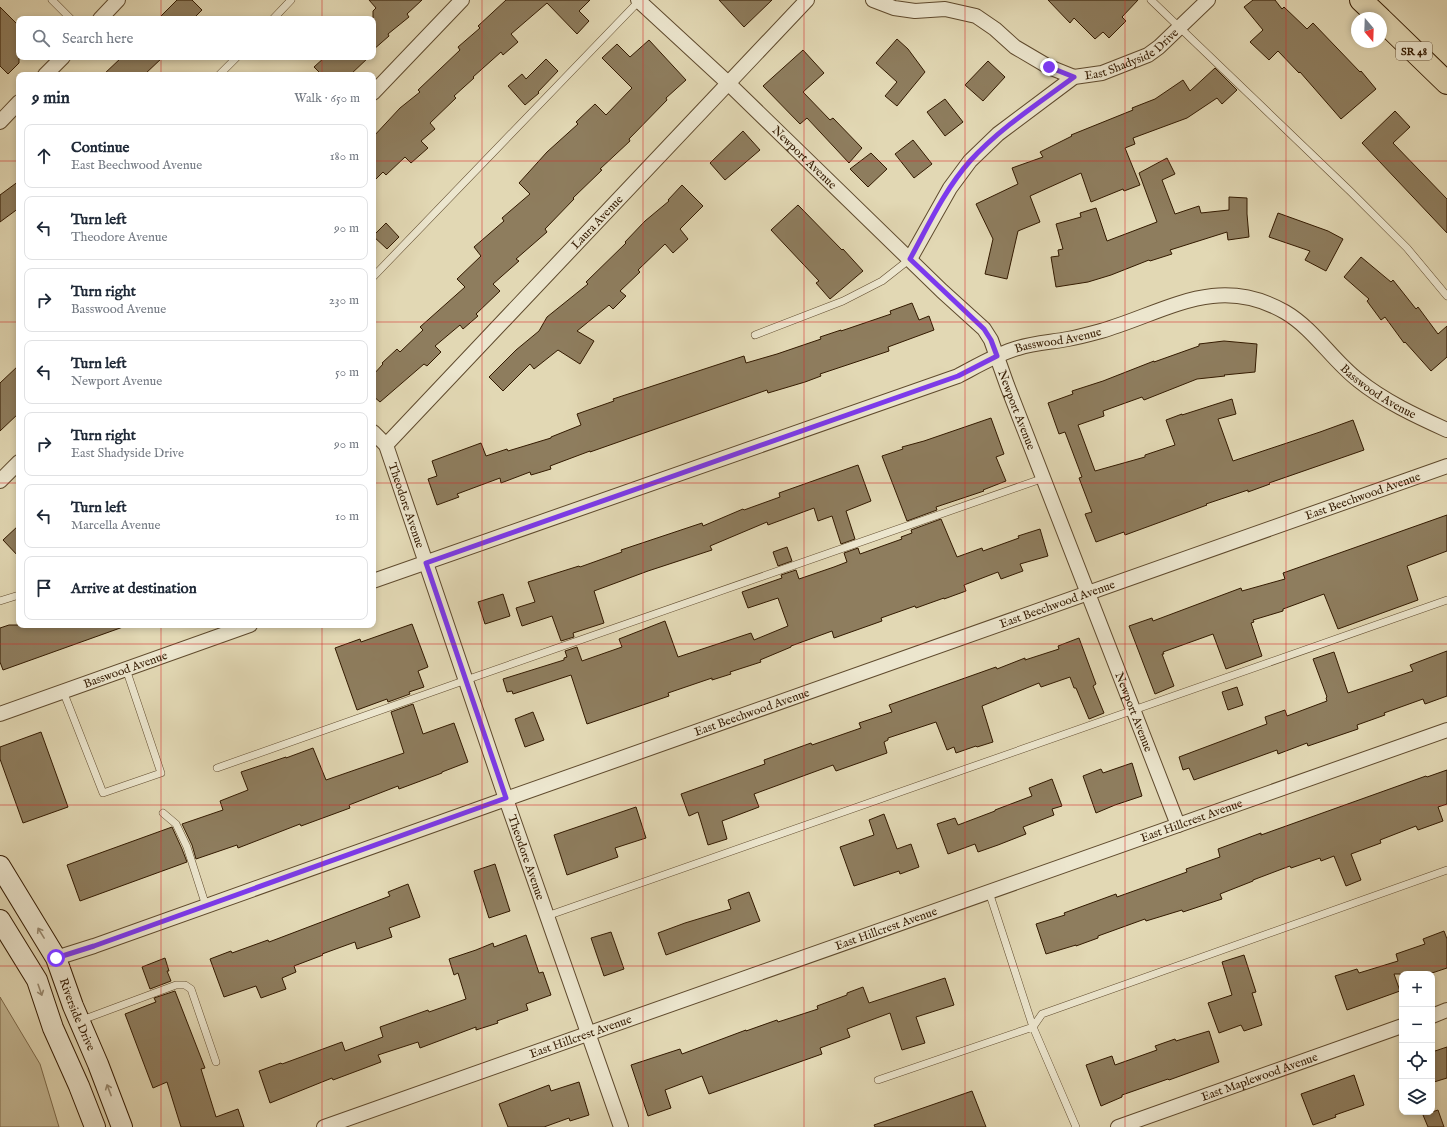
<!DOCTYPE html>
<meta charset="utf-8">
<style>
body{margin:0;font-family:"IM FELL English",serif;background:#f6f6f7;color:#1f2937}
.controls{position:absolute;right:12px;bottom:12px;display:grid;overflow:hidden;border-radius:8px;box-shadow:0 2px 6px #0003}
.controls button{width:36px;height:36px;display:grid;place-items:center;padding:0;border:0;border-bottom:1px solid #e0e1e3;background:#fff;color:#1f2937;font:20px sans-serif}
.compass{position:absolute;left:1351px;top:12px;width:36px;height:36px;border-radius:50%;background:#fff;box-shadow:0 2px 6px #0003;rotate:161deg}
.stop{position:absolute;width:12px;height:12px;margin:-9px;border:3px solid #7c3aed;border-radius:50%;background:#fff}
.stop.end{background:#7c3aed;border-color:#fff;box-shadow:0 1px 4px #0008}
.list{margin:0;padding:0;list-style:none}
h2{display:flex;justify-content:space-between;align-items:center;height:52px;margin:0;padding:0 16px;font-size:17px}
h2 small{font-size:13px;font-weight:400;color:#747a83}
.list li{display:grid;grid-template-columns:26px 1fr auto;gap:12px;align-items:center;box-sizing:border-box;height:64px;margin:0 8px 8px;padding:0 8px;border:1px solid #e0e1e3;border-radius:8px}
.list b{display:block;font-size:15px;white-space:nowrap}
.list p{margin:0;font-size:13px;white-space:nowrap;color:#747a83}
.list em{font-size:13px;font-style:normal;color:#747a83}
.icon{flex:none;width:22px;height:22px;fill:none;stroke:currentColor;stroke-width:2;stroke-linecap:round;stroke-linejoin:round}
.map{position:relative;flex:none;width:1447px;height:1127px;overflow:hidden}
.search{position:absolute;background:#fff;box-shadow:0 2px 6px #0003;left:16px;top:16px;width:360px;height:44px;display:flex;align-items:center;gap:10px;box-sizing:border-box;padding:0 14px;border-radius:8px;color:#747a83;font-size:15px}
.panel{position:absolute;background:#fff;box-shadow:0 2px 6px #0003;left:16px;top:72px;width:360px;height:556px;border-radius:8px}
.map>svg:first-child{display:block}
.green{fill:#c4b895;stroke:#7c694a}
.building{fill:#8e7d5e;stroke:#331a00}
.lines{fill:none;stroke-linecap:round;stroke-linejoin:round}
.lane-casing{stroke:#5f4a2d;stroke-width:8}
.street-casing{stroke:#5f4a2d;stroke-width:16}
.secondary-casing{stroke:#331a00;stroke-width:22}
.primary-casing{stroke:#331a00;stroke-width:24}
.lane{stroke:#ece6ce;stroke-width:7}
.street{stroke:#ece6ce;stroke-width:14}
.secondary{stroke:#ece6ce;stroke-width:20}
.primary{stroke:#e2d8b4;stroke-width:22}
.oneway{stroke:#998a71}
.route{stroke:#7c3aed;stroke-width:5}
.grid{fill:none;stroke:#d62828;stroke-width:1;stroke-opacity:0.55}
.labels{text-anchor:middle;stroke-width:3;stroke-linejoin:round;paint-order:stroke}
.shield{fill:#ece6ce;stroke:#6a573e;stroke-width:1}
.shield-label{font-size:11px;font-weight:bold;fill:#331a00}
.street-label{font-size:12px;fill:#331a00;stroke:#ece6ce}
</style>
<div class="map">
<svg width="1447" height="1127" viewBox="0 0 1447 1127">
<rect width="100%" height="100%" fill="#e2d8b4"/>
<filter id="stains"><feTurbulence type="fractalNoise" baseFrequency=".005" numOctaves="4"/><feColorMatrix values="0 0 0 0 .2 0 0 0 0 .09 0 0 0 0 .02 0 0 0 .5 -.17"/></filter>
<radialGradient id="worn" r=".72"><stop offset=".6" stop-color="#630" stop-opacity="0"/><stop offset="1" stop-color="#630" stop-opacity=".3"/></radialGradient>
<path class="green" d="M 0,997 L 40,1064 L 59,1127 L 0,1127 Z"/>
<path class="building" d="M 177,0 L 192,0 L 202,10 L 193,19 L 158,19 Z
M 369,0 L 422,0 L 407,14 L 409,17 L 388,34 L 389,36 L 373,50 L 373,11 L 376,8 Z
M 506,0 L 590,0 L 579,11 L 589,21 L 577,34 L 547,3 L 511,34 L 518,42 L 503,55 L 501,52 L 473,77 L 474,78 L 454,96 L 456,98 L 430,123 L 435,129 L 421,141 L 428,148 L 411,163 L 405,157 L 386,175 L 383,172 L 373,182 L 373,137 L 400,108 L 420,92 L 418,90 L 460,50 L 458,47 L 480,28 L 478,26 Z
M 719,0 L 772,0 L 744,27 Z
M 1048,0 L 1138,0 L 1122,17 L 1126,21 L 1109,38 L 1103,32 L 1095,39 L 1074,18 L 1070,23 Z
M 1253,0 L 1275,0 L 1282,9 L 1284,7 L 1307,29 L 1313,23 L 1360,72 L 1361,71 L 1376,89 L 1341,119 L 1300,72 L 1299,73 L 1278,51 L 1269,60 L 1250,42 L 1263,30 L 1244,7 Z
M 0,7 L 19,26 L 19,63 L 8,74 L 0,66 Z
M 897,39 L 908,49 L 925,72 L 897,106 L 885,96 L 897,82 L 876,63 Z
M 649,40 L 686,80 L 666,98 L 667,100 L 629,139 L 630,141 L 600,169 L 602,170 L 573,198 L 574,199 L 545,229 L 547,232 L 516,259 L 519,261 L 493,284 L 500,291 L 476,314 L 478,316 L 463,329 L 460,325 L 435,346 L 441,352 L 427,366 L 424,364 L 380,402 L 373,396 L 373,375 L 383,364 L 382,363 L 397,349 L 400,352 L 423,330 L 420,327 L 465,287 L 457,279 L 481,256 L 474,247 L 504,221 L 502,218 L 530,194 L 519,183 L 547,152 L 578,124 L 576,122 L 595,104 L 606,115 L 632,88 L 602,58 L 617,44 L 630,57 Z
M 803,50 L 824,73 L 803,92 L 830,120 L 833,118 L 862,148 L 849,163 L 807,118 L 800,124 L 763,86 Z
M 122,57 L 163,57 L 144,75 L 103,75 Z
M 325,57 L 369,57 L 350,75 L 322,75 L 314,67 Z
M 546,59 L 558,71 L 538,92 L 539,93 L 525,105 L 508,86 L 522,74 L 526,79 Z
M 988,61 L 1005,77 L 983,101 L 965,85 Z
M 1215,68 L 1237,90 L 1222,104 L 1217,98 L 1187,118 L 1133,138 L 1135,144 L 1125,148 L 1140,185 L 1124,191 L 1123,189 L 1091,202 L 1081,173 L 1030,196 L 1040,222 L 1018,231 L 1007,279 L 985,274 L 993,239 L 976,204 L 1018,184 L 1012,168 L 1043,157 L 1040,152 L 1072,136 L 1071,135 L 1133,110 L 1132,108 L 1155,99 L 1183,80 L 1190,91 Z
M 945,99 L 963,122 L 945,136 L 927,112 Z
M 1395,111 L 1410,127 L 1393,143 L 1447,199 L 1447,233 L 1362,143 Z
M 743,131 L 760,150 L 725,180 L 710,163 Z
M 913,140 L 932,164 L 914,178 L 895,154 Z
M 871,153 L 887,169 L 868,187 L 850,169 Z
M 1167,158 L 1175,174 L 1162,180 L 1175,214 L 1199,206 L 1201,213 L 1229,210 L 1229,197 L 1247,198 L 1247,214 L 1249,237 L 1228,240 L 1227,232 L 1170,250 L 1172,254 L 1150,261 L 1149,260 L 1111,275 L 1088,282 L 1056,287 L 1051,257 L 1059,256 L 1058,250 L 1063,249 L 1056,224 L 1081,217 L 1080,213 L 1096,208 L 1107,241 L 1157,222 L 1139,173 Z
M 19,181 L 19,208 L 0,222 L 0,195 Z
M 682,185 L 703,206 L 680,229 L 688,239 L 673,253 L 665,244 L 638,270 L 640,272 L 620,291 L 626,296 L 613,309 L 609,305 L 577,331 L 594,341 L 580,364 L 558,350 L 534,369 L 530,364 L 503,391 L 489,377 L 516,350 L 539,331 L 547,317 L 588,284 L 586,282 L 626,243 L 625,242 L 645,221 L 669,201 L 668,200 Z
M 798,205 L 842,250 L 843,249 L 863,271 L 830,299 L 816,283 L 819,281 L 771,230 Z
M 1278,213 L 1328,231 L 1343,239 L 1326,271 L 1305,260 L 1310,251 L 1269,237 Z
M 386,223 L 399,237 L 387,249 L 373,236 Z
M 1361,257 L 1391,282 L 1393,280 L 1416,309 L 1418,307 L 1438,334 L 1447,326 L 1447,357 L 1431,371 L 1405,342 L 1404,343 L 1385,317 L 1381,320 L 1367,301 L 1369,299 L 1344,277 Z
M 912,303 L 919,320 L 929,316 L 934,330 L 888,347 L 889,351 L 820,374 L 821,376 L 805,382 L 768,393 L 767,390 L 627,439 L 590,452 L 590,451 L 550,466 L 551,469 L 531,475 L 530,472 L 501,483 L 500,478 L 457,494 L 459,497 L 437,505 L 428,479 L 437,476 L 432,461 L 481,443 L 486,456 L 507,449 L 508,451 L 551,438 L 551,437 L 581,425 L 577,414 L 614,401 L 613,399 L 744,356 L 746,363 L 777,354 L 821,339 L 820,337 L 841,330 L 841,331 L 891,314 L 890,311 Z
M 1224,341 L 1257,344 L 1255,372 L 1224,375 L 1225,376 L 1197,379 L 1144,400 L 1142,397 L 1103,411 L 1104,416 L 1078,425 L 1095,471 L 1145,457 L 1145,455 L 1175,445 L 1166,420 L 1182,414 L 1182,415 L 1232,399 L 1236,414 L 1218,419 L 1233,461 L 1320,432 L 1353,420 L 1364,450 L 1269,483 L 1270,484 L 1248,492 L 1248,490 L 1206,504 L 1207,505 L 1125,535 L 1124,532 L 1096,542 L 1085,514 L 1092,512 L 1079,478 L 1082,477 L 1065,432 L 1059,434 L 1048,403 L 1073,394 L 1072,391 L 1103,381 L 1154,361 L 1154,362 L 1199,346 L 1199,344 Z
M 19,365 L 19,413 L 0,431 L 0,383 Z
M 991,418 L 1004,454 L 996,457 L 1006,481 L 983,490 L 984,491 L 936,507 L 937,510 L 907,521 L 882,456 L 903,449 L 902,447 L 924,441 Z
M 858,465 L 871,501 L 846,511 L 855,539 L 841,544 L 832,516 L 818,521 L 814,508 L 768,525 L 767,522 L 710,546 L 712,550 L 648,571 L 594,591 L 604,623 L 573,633 L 574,637 L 561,641 L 552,616 L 522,626 L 516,608 L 535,602 L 528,582 L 579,566 L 580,567 L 622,552 L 621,550 L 702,523 L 703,526 L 743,509 L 744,510 L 780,497 L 779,493 Z
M 1447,515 L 1447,551 L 1407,566 L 1418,600 L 1338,629 L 1324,594 L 1283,609 L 1283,611 L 1253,620 L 1254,622 L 1251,623 L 1262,656 L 1226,669 L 1213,634 L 1163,652 L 1164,654 L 1162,654 L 1174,686 L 1155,694 L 1129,626 L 1152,618 L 1153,621 L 1241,588 L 1242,591 L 1285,579 L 1283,573 Z
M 941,519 L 957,557 L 982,548 L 983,551 L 1019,538 L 1018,536 L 1040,529 L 1048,556 L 1020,564 L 1023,571 L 1001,579 L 998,572 L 964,585 L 966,591 L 944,599 L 944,598 L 916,608 L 915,606 L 881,618 L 882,621 L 834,638 L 832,631 L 791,646 L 791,647 L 760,660 L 761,662 L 730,672 L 731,674 L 712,680 L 712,678 L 668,693 L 669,696 L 587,724 L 571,675 L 513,694 L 512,691 L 507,692 L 503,679 L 564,660 L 564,658 L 567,657 L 565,651 L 577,647 L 582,661 L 622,647 L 619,639 L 665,621 L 678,657 L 751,633 L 754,640 L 788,626 L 778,598 L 748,608 L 742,592 L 782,578 L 781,575 L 796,570 L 799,579 L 834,567 L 847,562 L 844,553 L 858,548 L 860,554 L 902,539 L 901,537 L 912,533 L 911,530 Z
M 19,525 L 19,557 L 3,540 Z
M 787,547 L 792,561 L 778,566 L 773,552 Z
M 503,594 L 510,616 L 485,624 L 478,602 Z
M 412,624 L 428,667 L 418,671 L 424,687 L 409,692 L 410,694 L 388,702 L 387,699 L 357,710 L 335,648 L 360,639 L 361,642 Z
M 9,625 L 123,625 L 123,627 L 3,670 L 0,662 L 0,628 Z
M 1079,638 L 1096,684 L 1093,686 L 1104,713 L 1089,719 L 1076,688 L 1074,688 L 1070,677 L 1041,687 L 1039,683 L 982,706 L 993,742 L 977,747 L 976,746 L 956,753 L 954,747 L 947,750 L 936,722 L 888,738 L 888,740 L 884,742 L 887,753 L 836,771 L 833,765 L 754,794 L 759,807 L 722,821 L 727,839 L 708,845 L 698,812 L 689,816 L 681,794 L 765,764 L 764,760 L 811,743 L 812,745 L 861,728 L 859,723 L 892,712 L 889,705 L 996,667 L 997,669 L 1025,658 L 1025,660 L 1059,649 L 1058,646 Z
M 1447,651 L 1447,696 L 1425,704 L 1423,699 L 1384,713 L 1385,715 L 1357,725 L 1358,729 L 1308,746 L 1307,743 L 1278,754 L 1277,750 L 1194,780 L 1189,768 L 1183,770 L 1179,757 L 1267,724 L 1265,717 L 1285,710 L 1287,716 L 1327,701 L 1326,698 L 1327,697 L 1313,659 L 1334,652 L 1348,693 L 1413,671 L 1410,665 Z
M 1237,687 L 1243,705 L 1228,710 L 1222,692 Z
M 413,704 L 423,734 L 454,723 L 468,762 L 442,772 L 442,773 L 399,789 L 398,786 L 349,805 L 350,808 L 301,826 L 300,824 L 238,848 L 237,845 L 196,859 L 192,845 L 182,824 L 223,810 L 220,801 L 248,790 L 241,772 L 286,757 L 286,758 L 313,748 L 326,780 L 404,753 L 391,712 Z
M 533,712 L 544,740 L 525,747 L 515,719 Z
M 41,732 L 68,807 L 23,823 L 0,759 L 0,747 Z
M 1132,763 L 1142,796 L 1115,805 L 1096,813 L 1083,776 L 1101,769 L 1103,773 Z
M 1447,770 L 1447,804 L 1438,807 L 1443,821 L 1418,830 L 1416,826 L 1380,840 L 1381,843 L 1351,854 L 1361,880 L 1346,886 L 1334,856 L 1321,861 L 1320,858 L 1291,868 L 1290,866 L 1253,880 L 1253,881 L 1220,894 L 1222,899 L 1183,912 L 1182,910 L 1146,921 L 1145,919 L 1098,936 L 1098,938 L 1076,946 L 1076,945 L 1046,954 L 1036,924 L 1065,915 L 1064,913 L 1116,894 L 1117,897 L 1187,872 L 1186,869 L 1220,857 L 1218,849 L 1261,833 L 1261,835 L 1426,776 L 1427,777 Z
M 1052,779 L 1062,806 L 1052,809 L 1054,815 L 1023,827 L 1026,834 L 998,845 L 978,852 L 975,844 L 948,854 L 937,824 L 955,818 L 958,825 L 995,811 L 995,810 L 1032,796 L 1029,788 Z
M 636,807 L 646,838 L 615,848 L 618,857 L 567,875 L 554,835 Z
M 884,814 L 897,849 L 911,844 L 919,867 L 900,874 L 899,871 L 854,886 L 840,847 L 874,835 L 869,820 Z
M 172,827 L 182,849 L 187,862 L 80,901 L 67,865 Z
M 495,864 L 510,911 L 489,918 L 474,871 Z
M 408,884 L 420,917 L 389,928 L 392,937 L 357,949 L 355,942 L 322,954 L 323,955 L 294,966 L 296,972 L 282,978 L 286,989 L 261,998 L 256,986 L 224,997 L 210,959 L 231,951 L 232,953 L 268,940 L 269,942 L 390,896 L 388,892 Z
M 749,892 L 760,921 L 666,955 L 658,933 L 685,923 L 731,909 L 728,900 Z
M 1444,931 L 1447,939 L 1447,968 L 1429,974 L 1394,974 L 1400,991 L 1347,1010 L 1335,976 L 1357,969 L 1359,973 L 1398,961 L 1396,954 L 1425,944 L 1423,939 Z
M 611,932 L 624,969 L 604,976 L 591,938 Z
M 526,935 L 539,973 L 543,972 L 551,995 L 526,1004 L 528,1010 L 497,1021 L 498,1023 L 476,1030 L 476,1027 L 420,1048 L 418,1042 L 378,1055 L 381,1062 L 333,1080 L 332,1078 L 270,1103 L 259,1071 L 281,1063 L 282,1064 L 342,1042 L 345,1051 L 383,1037 L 380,1027 L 428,1010 L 429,1012 L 466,999 L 458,973 L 454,975 L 449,959 L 476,950 L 493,943 L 494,947 Z
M 1244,955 L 1256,992 L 1252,993 L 1262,1025 L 1244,1031 L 1241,1025 L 1219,1033 L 1208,1003 L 1232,995 L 1222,962 Z
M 165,958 L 169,971 L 167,971 L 171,981 L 150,989 L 142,967 Z
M 945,978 L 954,1005 L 916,1017 L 925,1043 L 902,1050 L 890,1013 L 847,1029 L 850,1037 L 820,1048 L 822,1054 L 709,1094 L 702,1076 L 665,1090 L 671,1108 L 648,1116 L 631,1065 L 680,1049 L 682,1054 L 746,1030 L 746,1031 L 777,1020 L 778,1022 L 818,1009 L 817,1006 L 847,995 L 847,993 L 863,987 L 869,1003 Z
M 175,991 L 205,1068 L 201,1069 L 216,1117 L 238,1109 L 244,1127 L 181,1127 L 167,1082 L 153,1088 L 125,1014 L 156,1002 L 154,998 Z
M 1209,1031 L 1219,1062 L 1169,1080 L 1168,1079 L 1122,1095 L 1122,1097 L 1101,1106 L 1086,1065 L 1112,1056 L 1115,1065 L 1157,1050 L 1155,1046 L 1175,1039 L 1176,1041 Z
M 1447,1047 L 1447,1078 L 1434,1082 L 1432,1075 L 1432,1052 Z
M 1354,1075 L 1364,1105 L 1335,1115 L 1336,1117 L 1313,1125 L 1301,1094 Z
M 579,1082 L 589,1115 L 570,1121 L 569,1118 L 544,1127 L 508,1127 L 499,1104 L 549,1085 L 551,1091 Z
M 972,1091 L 986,1127 L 875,1127 L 874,1125 Z
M 1438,1110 L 1444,1127 L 1428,1127 L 1423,1115 Z"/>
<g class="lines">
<g class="lane-casing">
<path id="lane" d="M 52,0 L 71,19
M 1151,0 L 1351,192 L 1407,248 L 1447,296
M 273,19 L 291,0
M 219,75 L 237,57
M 373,277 L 640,0
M 755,335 L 843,301 L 882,281 L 910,259
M 0,601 L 19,595
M 63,691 L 103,793 L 161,773 L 126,669
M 217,768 L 466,680 L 1044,478
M 163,813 L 176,824 L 187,847 L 206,906
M 547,916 L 1447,600
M 82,1020 L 176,985 L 185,985 L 191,989 L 216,1062
M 878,1080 L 1033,1027 L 989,892
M 1076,1127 L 1033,1027 L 1042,1014 L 1447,870"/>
</g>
<g class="street-casing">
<g id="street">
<path id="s1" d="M 638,0 L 728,83 L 942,291 L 984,329 L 991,340 L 1007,385 L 1178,825"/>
<path d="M 873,0 L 894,8 L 915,11 L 945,9 L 976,16 L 995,29 L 1015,47 L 1049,67 L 1074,77"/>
<path d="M 100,19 L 118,0"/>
<path d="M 45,75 L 63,57"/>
<path d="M 373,93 L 462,0"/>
<path d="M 0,122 L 19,102"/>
<path id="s2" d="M 910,259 L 950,188 L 970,161 L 998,134 L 1074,77 L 1102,73 L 1148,55 L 1159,47 L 1208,0"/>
<path id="s3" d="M 373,432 L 386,445 L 506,799 L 621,1127"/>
<path id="s4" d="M 386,445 L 807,0"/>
<path d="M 0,481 L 19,462"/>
<path id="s5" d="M 373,581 L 958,376 C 977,366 997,354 1018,348 C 1034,343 1052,342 1068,339 C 1079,337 1090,334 1101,331 C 1166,312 1217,273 1285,312 C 1314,329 1332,360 1358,380 C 1384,401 1416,416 1447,430"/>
<path id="s6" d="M 0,714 L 250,625"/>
<path id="s7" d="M 56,958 L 94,946 L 506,799 L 1447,466"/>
<path d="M 1432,1016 L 1447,1010"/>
<path id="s8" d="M 324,1127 L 1447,730"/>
<path id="s9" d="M 1118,1127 L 1402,1026"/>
</g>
</g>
<g class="secondary-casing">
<g id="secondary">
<path id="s10" d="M 0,866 L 56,958 L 73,1006 L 98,1064 L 122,1127"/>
<path d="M 0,920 L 37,980 L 53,1028 L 79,1086 L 95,1127"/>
</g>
</g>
<g class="primary-casing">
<path id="primary" d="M 1361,0 L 1380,18
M 1381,19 L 1447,83"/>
</g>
<use href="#lane" class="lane"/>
<use href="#street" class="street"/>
<use href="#secondary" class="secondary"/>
<use href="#primary" class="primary"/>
</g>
<defs><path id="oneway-shaft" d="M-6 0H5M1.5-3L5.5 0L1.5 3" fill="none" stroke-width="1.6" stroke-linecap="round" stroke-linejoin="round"/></defs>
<g class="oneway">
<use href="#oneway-shaft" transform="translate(41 933) rotate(-122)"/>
<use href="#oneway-shaft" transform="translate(40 990) rotate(71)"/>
<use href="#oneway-shaft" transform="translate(109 1090) rotate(-111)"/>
</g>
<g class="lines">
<path class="route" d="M 56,958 L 94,946 L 506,798 L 426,563 L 958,376 L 997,356 L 991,340 L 984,329 L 910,259 C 928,226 945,189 970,161 C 1000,128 1039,103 1074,77 L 1049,67"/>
</g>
<path class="grid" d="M 161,0 L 161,19M 322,0 L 322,19M 482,0 L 482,1127M 643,0 L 643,1127M 804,0 L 804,1127M 965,0 L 965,1127M 1125,0 L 1125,1127M 1286,0 L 1286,1127M 161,57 L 161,75M 322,57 L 322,75M 0,161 L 19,161M 373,161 L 1447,161M 0,322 L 19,322M 373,322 L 1447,322M 0,483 L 19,483M 373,483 L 1447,483M 161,625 L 161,1127M 322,625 L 322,1127M 0,644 L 1447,644M 0,805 L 1447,805M 0,966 L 1447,966"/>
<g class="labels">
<rect class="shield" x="1396" y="42" width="36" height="18" rx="3"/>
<g class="shield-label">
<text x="1414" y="55">SR 48</text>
</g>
<g class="street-label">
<text dy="4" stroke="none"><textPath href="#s2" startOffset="312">East Shadyside Drive</textPath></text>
<text dy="4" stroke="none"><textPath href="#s1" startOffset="229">Newport Avenue</textPath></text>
<text dy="4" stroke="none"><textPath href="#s4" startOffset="307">Laura Avenue</textPath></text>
<text dy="4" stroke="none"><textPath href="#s5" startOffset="727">Basswood Avenue</textPath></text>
<text dy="4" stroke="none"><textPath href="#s5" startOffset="1087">Basswood Avenue</textPath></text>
<text dy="4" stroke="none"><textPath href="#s1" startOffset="565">Newport Avenue</textPath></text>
<text dy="4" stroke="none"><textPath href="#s7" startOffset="1386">East Beechwood Avenue</textPath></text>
<text dy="4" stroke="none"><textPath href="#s3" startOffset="82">Theodore Avenue</textPath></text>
<text dy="4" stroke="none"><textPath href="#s7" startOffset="1062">East Beechwood Avenue</textPath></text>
<text dy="4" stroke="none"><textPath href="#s6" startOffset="133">Basswood Avenue</textPath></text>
<text dy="4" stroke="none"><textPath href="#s7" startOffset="738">East Beechwood Avenue</textPath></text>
<text dy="4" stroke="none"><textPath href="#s1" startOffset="889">Newport Avenue</textPath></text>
<text dy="4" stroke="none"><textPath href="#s8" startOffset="920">East Hillcrest Avenue</textPath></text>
<text dy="4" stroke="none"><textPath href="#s3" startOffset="454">Theodore Avenue</textPath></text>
<text dy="4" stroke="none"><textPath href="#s8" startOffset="596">East Hillcrest Avenue</textPath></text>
<text dy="4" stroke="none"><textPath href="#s10" startOffset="168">Riverside Drive</textPath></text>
<text dy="4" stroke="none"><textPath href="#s8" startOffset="272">East Hillcrest Avenue</textPath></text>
<text dy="4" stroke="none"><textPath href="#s9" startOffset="150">East Maplewood Avenue</textPath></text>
</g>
</g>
<rect width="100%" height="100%" filter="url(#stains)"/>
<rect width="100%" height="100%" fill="url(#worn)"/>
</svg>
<div class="controls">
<button>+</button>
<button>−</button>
<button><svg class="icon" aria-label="locate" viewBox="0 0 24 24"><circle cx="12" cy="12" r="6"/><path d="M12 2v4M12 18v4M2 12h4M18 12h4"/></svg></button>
<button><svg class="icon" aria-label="layers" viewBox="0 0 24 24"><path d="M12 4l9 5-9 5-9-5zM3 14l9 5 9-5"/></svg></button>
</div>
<svg class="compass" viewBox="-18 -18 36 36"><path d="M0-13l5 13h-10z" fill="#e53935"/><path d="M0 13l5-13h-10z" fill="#747a83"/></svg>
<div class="stop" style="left:56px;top:958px"></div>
<div class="stop end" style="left:1049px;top:67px"></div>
<div class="search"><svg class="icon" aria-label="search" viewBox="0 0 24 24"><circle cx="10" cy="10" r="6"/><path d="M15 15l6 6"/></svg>Search here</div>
<section class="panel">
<h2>9 min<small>Walk · 650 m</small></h2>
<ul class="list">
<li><svg class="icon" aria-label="ahead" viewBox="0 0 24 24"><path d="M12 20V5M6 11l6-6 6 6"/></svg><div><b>Continue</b><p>East Beechwood Avenue</p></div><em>180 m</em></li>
<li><svg class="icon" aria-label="left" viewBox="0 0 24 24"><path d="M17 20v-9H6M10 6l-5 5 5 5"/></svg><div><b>Turn left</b><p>Theodore Avenue</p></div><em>90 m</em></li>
<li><svg class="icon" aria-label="right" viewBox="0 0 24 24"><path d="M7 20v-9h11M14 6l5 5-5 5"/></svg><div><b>Turn right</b><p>Basswood Avenue</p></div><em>230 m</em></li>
<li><svg class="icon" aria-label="left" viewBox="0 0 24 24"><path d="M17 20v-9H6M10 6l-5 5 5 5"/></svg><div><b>Turn left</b><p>Newport Avenue</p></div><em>50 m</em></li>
<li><svg class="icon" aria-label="right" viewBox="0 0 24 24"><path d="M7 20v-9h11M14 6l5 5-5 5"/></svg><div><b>Turn right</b><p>East Shadyside Drive</p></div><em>90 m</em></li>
<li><svg class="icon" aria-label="left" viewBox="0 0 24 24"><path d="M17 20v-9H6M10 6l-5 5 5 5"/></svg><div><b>Turn left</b><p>Marcella Avenue</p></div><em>10 m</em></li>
<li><svg class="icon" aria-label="arrive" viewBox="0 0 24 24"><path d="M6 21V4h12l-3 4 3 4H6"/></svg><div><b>Arrive at destination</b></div></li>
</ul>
</section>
</div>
